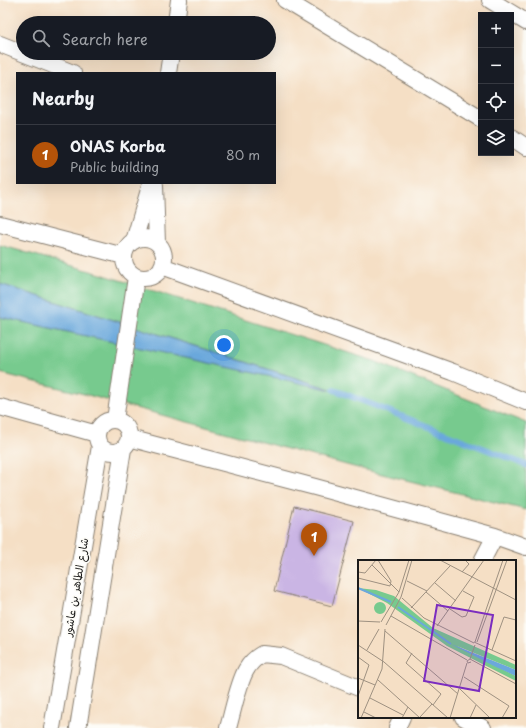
<!DOCTYPE html>
<meta charset="utf-8">
<style>
body{margin:0;font-family:"Playpen Sans","Playpen Sans Arabic",sans-serif;background:#242831;color:#f1f3f6}
.controls{position:absolute;right:12px;top:12px;display:grid;overflow:hidden;border-radius:0px;box-shadow:0 4px 16px #0002}
.controls button{width:36px;height:36px;display:grid;place-items:center;padding:0;border:0;border-bottom:1px solid #363941;background:#171b24;color:#f1f3f6;font:20px sans-serif}
.you{position:absolute;left:224px;top:345px;width:14px;height:14px;margin:-10px;border:3px solid #fff;border-radius:50%;background:#1a73e8;box-shadow:0 0 0 6px #1a73e833}
.badge{display:grid;place-items:center;width:26px;height:26px;border-radius:50%;background:#b45309;color:#fff;font-size:13px;font-weight:700}
.pin{position:absolute;translate:-50% -33px;filter:drop-shadow(0 1px 2px #0008)}
.pin::after{content:'';position:absolute;top:21px;width:14px;height:12px;background:inherit;clip-path:polygon(0 0,100% 0,50% 100%)}
.list{margin:0;padding:0;list-style:none}
h2{display:flex;justify-content:space-between;align-items:center;height:52px;margin:0;padding:0 16px;font-size:17px}
h2 small{font-size:13px;font-weight:400;color:#9ea1a6}
.list li{display:grid;grid-template-columns:26px 1fr auto;gap:12px;align-items:center;box-sizing:border-box;height:60px;padding:0 16px;border-top:1px solid #363941}
.list b{display:block;font-size:15px;white-space:nowrap}
.list p{margin:0;font-size:13px;white-space:nowrap;color:#9ea1a6}
.list em{font-size:13px;font-style:normal;color:#9ea1a6}
.icon{flex:none;width:22px;height:22px;fill:none;stroke:currentColor;stroke-width:2;stroke-linecap:round;stroke-linejoin:round}
.map{position:relative;flex:none;width:526px;height:728px;overflow:hidden}
.search{position:absolute;background:#171b24;box-shadow:0 4px 16px #0002;left:16px;top:16px;width:260px;height:44px;display:flex;align-items:center;gap:10px;box-sizing:border-box;padding:0 14px;border-radius:22px;color:#9ea1a6;font-size:15px}
.panel{position:absolute;background:#171b24;box-shadow:0 4px 16px #0002;left:16px;top:72px;width:260px;height:112px;border-radius:0px}
.map>svg:first-child{display:block}
.green{fill:#77ca8e;stroke:#4a7355}
.water{fill:#6ba8dc;stroke:#44627c}
.lines{fill:none;stroke-linecap:round;stroke-linejoin:round}
.stream{stroke:#6ba8dc;stroke-width:6}
.building{fill:#cab5e4}
.street-casing{stroke:#887e70;stroke-width:18}
.street{stroke:#fff;stroke-width:16}
.labels{text-anchor:middle;stroke-width:3;stroke-linejoin:round;paint-order:stroke}
.street-label{font-size:11px;fill:#1c1c1c;stroke:#fdfcf7}
.inset-river{fill:none;stroke:#6ba8dc;stroke-width:2}
.inset-road{fill:none;stroke:#9e9181;stroke-width:1}
.view{fill:#7b2cbf;fill-opacity:0.15;stroke:#7b2cbf;stroke-width:2}
.inset-edge{fill:none;stroke:#1c1c1c;stroke-width:2}
</style>
<div class="map">
<svg width="526" height="728" viewBox="0 0 526 728">
<rect width="100%" height="100%" fill="#fdfcf7"/>
<filter id="ink" filterUnits="userSpaceOnUse"><feTurbulence type="fractalNoise" baseFrequency=".025" numOctaves="2"/><feDisplacementMap in="SourceGraphic" scale="8" xChannelSelector="R" yChannelSelector="G"/><feConvolveMatrix kernelMatrix="1 2 1 2 8 2 1 2 1" color-interpolation-filters="sRGB"/></filter>
<filter id="wash" filterUnits="userSpaceOnUse"><feTurbulence type="fractalNoise" baseFrequency=".012" numOctaves="4" result="noise"/><feDisplacementMap in="SourceGraphic" scale="16" xChannelSelector="R" yChannelSelector="G"/><feGaussianBlur stdDeviation="0.9" result="paint"/><feColorMatrix in="noise" values="0 0 0 0 0 0 0 0 0 0 0 0 0 0 0 0 0 1.4 0 .05"/><feComposite in="paint" operator="in"/></filter>
<g filter="url(#wash)">
<rect width="100%" height="100%" fill="#f5dfc5"/>
<path class="green" d="M 0,245 L 101,274 L 374,361 L 526,423 L 526,510 L 354,467 L 84,394 L 0,373 L 0,317 L 334,390 L 0,284 Z"/>
<path class="water" d="M 0,284 L 340,392 L 0,317 Z"/>
<g class="lines">
<path class="stream" d="M 334,390 L 340,392 L 526,465"/>
</g>
<g id="blocks">
<path class="building" d="M 294,506 L 354,521 L 332,606 L 274,591 Z"/>
</g>
</g>
<g filter="url(#ink)">
<use href="#blocks" fill-opacity="0" stroke="#887e70" stroke-width="1"/>
<g class="lines">
<g class="street-casing">
<path id="street" d="M 285,0 L 481,119
M 490,0 L 526,22
M 176,23 L 179,0
M 0,44 L 73,73
M 168,73 L 171,53
M 511,137 L 526,147
M 155,185 L 157,243
M 0,224 L 124,256
M124 258a20 20 0 1 1 40 0a20 20 0 1 1-40 0Z
M 134,241 L 151,183
M 162,266 L 453,372 L 526,402
M 0,407 L 97,434
M97 436a16 16 0 1 1 32 0a16 16 0 1 1-32 0Z
M 115,420 L 136,277
M 129,438 L 315,487 L 495,536 L 526,547
M 482,561 L 495,536
M 463,717 L 483,728
M 52,728 L 100,446
M 78,728 L 123,449
M 228,728 C 233,711 238,684 246,670 C 250,663 255,658 262,654 L 281,656 L 359,688
M 397,728 L 402,717"/>
</g>
<use href="#street" class="street"/>
</g>
</g>
<g class="labels">
<g class="street-label">
<text transform="translate(76 587) rotate(-80)" y="4">شارع الطاهر بن عاشور</text>
</g>
</g>
<g transform="translate(358 560)">
<rect width="158" height="158" fill="#f5dfc5"/>
<path d="M 0,28 L 18,30 L 36,36 L 75,68 L 158,105 L 158,110 L 99,86 L 158,116 L 158,121 L 89,86 L 29,43 ZM16 48a6 6 0 1 1 12 0a6 6 0 1 1-12 0Z" fill="#77ca8e"/>
<path d="M 93,84 L 158,110 L 158,116 L 138,107 Z" fill="#6ba8dc"/>
<path class="inset-river" d="M 0,28 L 33,42M 40,47 L 93,84"/>
<path class="inset-road" d="M 82,0 L 158,40M 14,5 L 41,32M 0,12 L 7,13 L 18,0M 104,12 L 111,4 L 107,0M 0,18 L 32,26 L 33,21 L 20,0M 49,21 L 69,31M 77,23 L 98,41M 68,32 L 90,51M 44,38 L 66,58 L 116,83M 53,48 L 92,6M 92,49 L 104,57 L 108,56 L 116,37 L 105,31M 33,56 L 109,100M 0,61 L 22,62M 23,62 L 41,32 L 51,0M 28,65 L 43,37 L 54,0M 79,66 L 126,0M 27,71 L 100,134M 116,82 L 158,101M 117,82 L 145,0M 119,82 L 149,0M 0,85 L 26,102 L 90,158M 9,90 L 21,69M 134,90 L 146,57 L 158,60M 54,93 L 48,103 L 83,134 L 75,145M 0,97 L 11,105 L 0,136M 112,99 L 117,85M 113,102 L 110,103 L 109,101 L 112,99 L 158,124M 106,117 L 151,146 L 144,158M 0,118 L 17,125M 20,120 L 62,158M 102,129 L 132,158M 12,138 L 45,155M 6,152 L 18,158M 62,157 L 74,144M 3,158 L 24,109 L 27,69M 44,158 L 50,147M 92,158 L 109,103M 112,158 L 118,145"/>
<path class="view" d="M 79,45 L 135,55 L 121,131 L 66,121 Z"/>
<rect width="158" height="158" class="inset-edge"/>
</g>
</svg>
<div class="controls">
<button>+</button>
<button>−</button>
<button><svg class="icon" aria-label="locate" viewBox="0 0 24 24"><circle cx="12" cy="12" r="6"/><path d="M12 2v4M12 18v4M2 12h4M18 12h4"/></svg></button>
<button><svg class="icon" aria-label="layers" viewBox="0 0 24 24"><path d="M12 4l9 5-9 5-9-5zM3 14l9 5 9-5"/></svg></button>
</div>
<div class="you"></div>
<div class="pin badge" style="left:314px;top:556px">1</div>
<div class="search"><svg class="icon" aria-label="search" viewBox="0 0 24 24"><circle cx="10" cy="10" r="6"/><path d="M15 15l6 6"/></svg>Search here</div>
<section class="panel">
<h2>Nearby<small></small></h2>
<ul class="list">
<li><span class="badge">1</span><div><b>ONAS Korba</b><p>Public building</p></div><em>80 m</em></li>
</ul>
</section>
</div>
